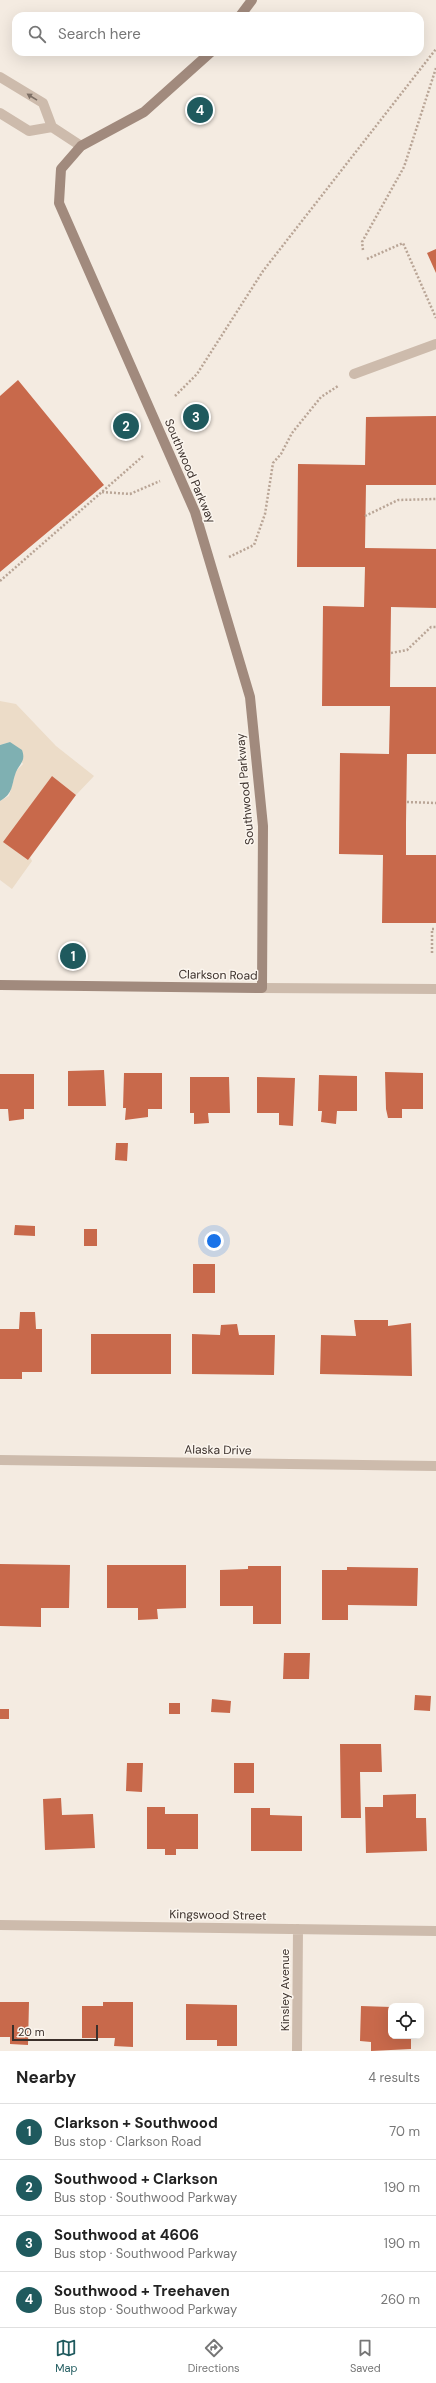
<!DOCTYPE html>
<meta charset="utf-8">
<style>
body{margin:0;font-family:"DM Sans",sans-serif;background:#f6f6f6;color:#222}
.controls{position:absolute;right:12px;bottom:12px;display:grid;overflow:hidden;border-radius:8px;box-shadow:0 4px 16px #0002}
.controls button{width:36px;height:36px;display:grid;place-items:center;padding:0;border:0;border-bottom:1px solid #e0e0e0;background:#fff;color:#222;font:20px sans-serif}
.scale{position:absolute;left:12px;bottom:10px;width:86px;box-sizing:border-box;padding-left:4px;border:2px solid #3b302b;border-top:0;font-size:11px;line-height:14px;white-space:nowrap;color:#3b302b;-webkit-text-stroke:3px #fbf5ee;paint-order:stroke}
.you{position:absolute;left:214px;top:1241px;width:14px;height:14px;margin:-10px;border:3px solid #fff;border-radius:50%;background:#1a73e8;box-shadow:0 0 0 6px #1a73e833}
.badge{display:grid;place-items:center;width:26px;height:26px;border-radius:50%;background:#1f5a5e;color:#fff;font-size:13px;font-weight:700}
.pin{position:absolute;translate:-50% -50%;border:2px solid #fff;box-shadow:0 1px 4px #0006}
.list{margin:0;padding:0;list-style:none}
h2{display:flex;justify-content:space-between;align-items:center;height:52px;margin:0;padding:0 16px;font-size:17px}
h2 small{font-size:13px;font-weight:400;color:#767676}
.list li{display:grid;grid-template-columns:26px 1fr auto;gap:12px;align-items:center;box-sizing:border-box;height:56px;padding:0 16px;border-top:1px solid #e0e0e0}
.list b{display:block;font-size:15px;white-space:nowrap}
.list p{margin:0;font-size:13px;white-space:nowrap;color:#767676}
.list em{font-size:13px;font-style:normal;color:#767676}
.icon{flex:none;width:22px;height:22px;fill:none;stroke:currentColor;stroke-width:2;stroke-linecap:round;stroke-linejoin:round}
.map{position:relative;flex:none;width:436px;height:2051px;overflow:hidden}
.search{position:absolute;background:#fff;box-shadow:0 4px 16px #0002;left:12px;right:12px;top:12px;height:44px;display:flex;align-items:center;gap:10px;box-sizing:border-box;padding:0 14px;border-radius:12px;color:#767676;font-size:15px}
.sheet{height:276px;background:#fff}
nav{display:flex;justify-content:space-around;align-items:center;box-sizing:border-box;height:56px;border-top:1px solid #e0e0e0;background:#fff;font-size:11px;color:#767676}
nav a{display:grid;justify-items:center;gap:2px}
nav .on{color:#1f5a5e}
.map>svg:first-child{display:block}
.plaza{fill:#ecdcc8}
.water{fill:#7fb0b2}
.building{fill:#c8694b}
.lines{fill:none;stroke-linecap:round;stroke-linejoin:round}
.path{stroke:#b9a596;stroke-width:2.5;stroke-dasharray:2 2;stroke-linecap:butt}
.lane{stroke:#cdbbac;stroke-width:10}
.street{stroke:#cdbbac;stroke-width:10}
.secondary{stroke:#a18a7d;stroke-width:10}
.oneway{fill:#7d6f65}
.labels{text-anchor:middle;stroke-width:3;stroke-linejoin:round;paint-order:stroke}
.street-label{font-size:12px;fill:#3b302b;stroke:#fbf5ee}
</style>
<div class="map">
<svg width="436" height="2051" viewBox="0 0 436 2051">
<rect width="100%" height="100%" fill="#f4ebe1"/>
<path class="plaza" d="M 0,701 L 16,704 L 56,746 L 94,776 L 76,795 L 52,776 L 4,842 L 28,860 L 30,857 L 32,861 L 12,889 L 0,880 L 0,801 L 9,796 L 16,771 L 23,764 L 10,742 L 0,745 Z"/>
<path class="water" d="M 10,742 L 22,750 C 26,761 20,763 16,772 C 11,785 14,793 0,801 L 0,745 Z"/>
<path class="building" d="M 436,249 L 436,273 L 427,253 Z
M 18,380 L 104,485 L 0,572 L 0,396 Z
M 436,416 L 436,485 L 366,485 L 365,548 L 436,549 L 436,608 L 391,607 L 390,687 L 436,687 L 436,754 L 407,754 L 406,823 L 406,855 L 436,855 L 436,923 L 382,923 L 383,855 L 339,854 L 340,753 L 389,754 L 390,706 L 322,706 L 323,606 L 364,607 L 365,567 L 297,567 L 298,464 L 365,465 L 366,417 Z
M 52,776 L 76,795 L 28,860 L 3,842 Z
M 104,1070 L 106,1106 L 68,1106 L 68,1071 Z
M 385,1072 L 423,1073 L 423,1109 L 402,1109 L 402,1118 L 388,1118 L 386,1109 Z
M 124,1073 L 162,1073 L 162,1109 L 148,1109 L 148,1117 L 125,1120 L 126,1108 L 123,1108 Z
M 0,1074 L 34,1074 L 34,1109 L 24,1109 L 24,1119 L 9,1121 L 8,1109 L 0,1109 Z
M 319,1075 L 357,1076 L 357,1111 L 337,1111 L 336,1124 L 321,1122 L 322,1111 L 318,1111 Z
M 190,1077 L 229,1077 L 230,1113 L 208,1113 L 209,1123 L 194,1124 L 194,1113 L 190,1113 Z
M 257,1077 L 295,1078 L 293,1126 L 279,1125 L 279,1113 L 257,1113 Z
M 116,1143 L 128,1143 L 127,1161 L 115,1160 Z
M 15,1225 L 35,1226 L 35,1236 L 14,1235 Z
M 84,1229 L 97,1229 L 97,1246 L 84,1246 Z
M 193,1264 L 215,1264 L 215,1293 L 193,1293 Z
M 20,1312 L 35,1312 L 36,1329 L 42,1329 L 42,1372 L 22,1372 L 22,1379 L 0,1379 L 0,1329 L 19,1329 Z
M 354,1320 L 388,1320 L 388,1326 L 411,1323 L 412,1376 L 320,1374 L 321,1335 L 356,1336 Z
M 237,1324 L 239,1335 L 275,1335 L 274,1375 L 192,1374 L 192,1334 L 220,1335 L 221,1325 Z
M 91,1334 L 171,1334 L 171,1374 L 91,1374 Z
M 0,1564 L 70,1565 L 69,1608 L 41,1608 L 41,1627 L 0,1626 Z
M 107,1565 L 186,1565 L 186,1608 L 157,1609 L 158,1619 L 138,1620 L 138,1608 L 107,1608 Z
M 248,1566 L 281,1566 L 281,1624 L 253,1624 L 253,1606 L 220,1606 L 220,1570 L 248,1569 Z
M 347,1567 L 418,1568 L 417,1606 L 348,1605 L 348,1620 L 322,1620 L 322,1570 L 347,1570 Z
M 284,1653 L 310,1653 L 309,1679 L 283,1679 Z
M 415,1695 L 431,1696 L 430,1711 L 414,1710 Z
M 212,1699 L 231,1701 L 230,1713 L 211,1712 Z
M 169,1703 L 180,1703 L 180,1714 L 169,1714 Z
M 0,1709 L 9,1709 L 9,1719 L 0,1719 Z
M 340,1744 L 381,1744 L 382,1772 L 360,1772 L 361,1818 L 341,1818 Z
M 127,1763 L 143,1763 L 142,1792 L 126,1791 Z
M 234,1763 L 254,1763 L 254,1793 L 234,1793 Z
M 416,1794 L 416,1818 L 426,1818 L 427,1851 L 366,1853 L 365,1807 L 383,1807 L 383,1795 Z
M 61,1798 L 62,1815 L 93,1814 L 95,1848 L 45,1850 L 43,1799 Z
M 147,1807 L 165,1807 L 165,1814 L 198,1814 L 198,1849 L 176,1849 L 176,1855 L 165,1855 L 165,1849 L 147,1849 Z
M 251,1808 L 270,1808 L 270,1815 L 302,1816 L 302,1851 L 251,1851 Z
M 0,2002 L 29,2002 L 28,2045 L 10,2044 L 10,2037 L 0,2037 Z
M 103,2002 L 133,2002 L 133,2047 L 114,2046 L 115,2038 L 82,2038 L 82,2006 L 103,2006 Z
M 186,2004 L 237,2005 L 237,2046 L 217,2046 L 217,2040 L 186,2040 Z
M 361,2006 L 391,2007 L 391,2036 L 411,2036 L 411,2049 L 371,2051 L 371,2042 L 360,2041 Z"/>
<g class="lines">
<path class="path" d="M 363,250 L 362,242 L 404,167 L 436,68
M 367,259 L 403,243 L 436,318
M 175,396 L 197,374 L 263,271 L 436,49
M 102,492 L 130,494 L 160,481
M 365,516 L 398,500 L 436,499
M 229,557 L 254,545 L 265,514 L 273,463 L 281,454 L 292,433 L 321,397 L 338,386
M 0,581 L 143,456
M 391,653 L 407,650 L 431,627 L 436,627
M 407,802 L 436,803
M 432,953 L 432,929 L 436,929"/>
<path class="lane" d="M 0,77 L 43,103 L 52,127 L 81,146
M 0,113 L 29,131 L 52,127
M 354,374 L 436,344"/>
<path class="street" d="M 262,988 L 436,989
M 0,1460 L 436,1466
M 0,1925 L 436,1931
M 297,2051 L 298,1929"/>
<path class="secondary" d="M 240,16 L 252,0
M 0,985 L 262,988 L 263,826 L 250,697 L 195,512 L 59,203 L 61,169 L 81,146 L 144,112 L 211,52"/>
</g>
<defs><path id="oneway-solid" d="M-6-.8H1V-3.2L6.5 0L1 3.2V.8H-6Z"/></defs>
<use class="oneway" href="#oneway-solid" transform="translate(32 97) rotate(-148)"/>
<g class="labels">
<g class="street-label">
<text transform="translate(190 471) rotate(67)" y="4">Southwood Parkway</text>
<text transform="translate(245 789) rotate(-95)" y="4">Southwood Parkway</text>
<text transform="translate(218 975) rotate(1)" y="4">Clarkson Road</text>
<text transform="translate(218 1450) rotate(1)" y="4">Alaska Drive</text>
<text transform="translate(218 1915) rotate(1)" y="4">Kingswood Street</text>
<text transform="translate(285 1990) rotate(-90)" y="4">Kinsley Avenue</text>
</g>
</g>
</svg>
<div class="controls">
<button><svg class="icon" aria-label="locate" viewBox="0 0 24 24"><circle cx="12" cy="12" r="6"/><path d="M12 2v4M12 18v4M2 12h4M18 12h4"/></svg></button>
</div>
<div class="scale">20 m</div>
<div class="you"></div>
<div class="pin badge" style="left:73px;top:956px">1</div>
<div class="pin badge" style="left:126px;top:426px">2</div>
<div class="pin badge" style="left:196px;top:417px">3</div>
<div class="pin badge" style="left:200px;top:110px">4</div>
<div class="search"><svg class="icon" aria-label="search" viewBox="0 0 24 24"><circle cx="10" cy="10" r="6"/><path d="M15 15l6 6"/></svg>Search here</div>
</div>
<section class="sheet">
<h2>Nearby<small>4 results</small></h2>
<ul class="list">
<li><span class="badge">1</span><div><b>Clarkson + Southwood</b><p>Bus stop · Clarkson Road</p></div><em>70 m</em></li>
<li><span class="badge">2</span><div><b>Southwood + Clarkson</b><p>Bus stop · Southwood Parkway</p></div><em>190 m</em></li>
<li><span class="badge">3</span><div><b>Southwood at 4606</b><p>Bus stop · Southwood Parkway</p></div><em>190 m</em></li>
<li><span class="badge">4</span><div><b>Southwood + Treehaven</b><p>Bus stop · Southwood Parkway</p></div><em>260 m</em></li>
</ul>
</section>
<nav>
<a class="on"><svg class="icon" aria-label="map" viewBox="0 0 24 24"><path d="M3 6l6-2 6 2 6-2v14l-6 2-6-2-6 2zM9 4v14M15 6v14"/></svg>Map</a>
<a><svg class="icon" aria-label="directions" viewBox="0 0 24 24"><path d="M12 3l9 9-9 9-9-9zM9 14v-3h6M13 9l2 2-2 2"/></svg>Directions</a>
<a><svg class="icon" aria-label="saved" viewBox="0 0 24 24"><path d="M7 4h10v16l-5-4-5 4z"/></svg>Saved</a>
</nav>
